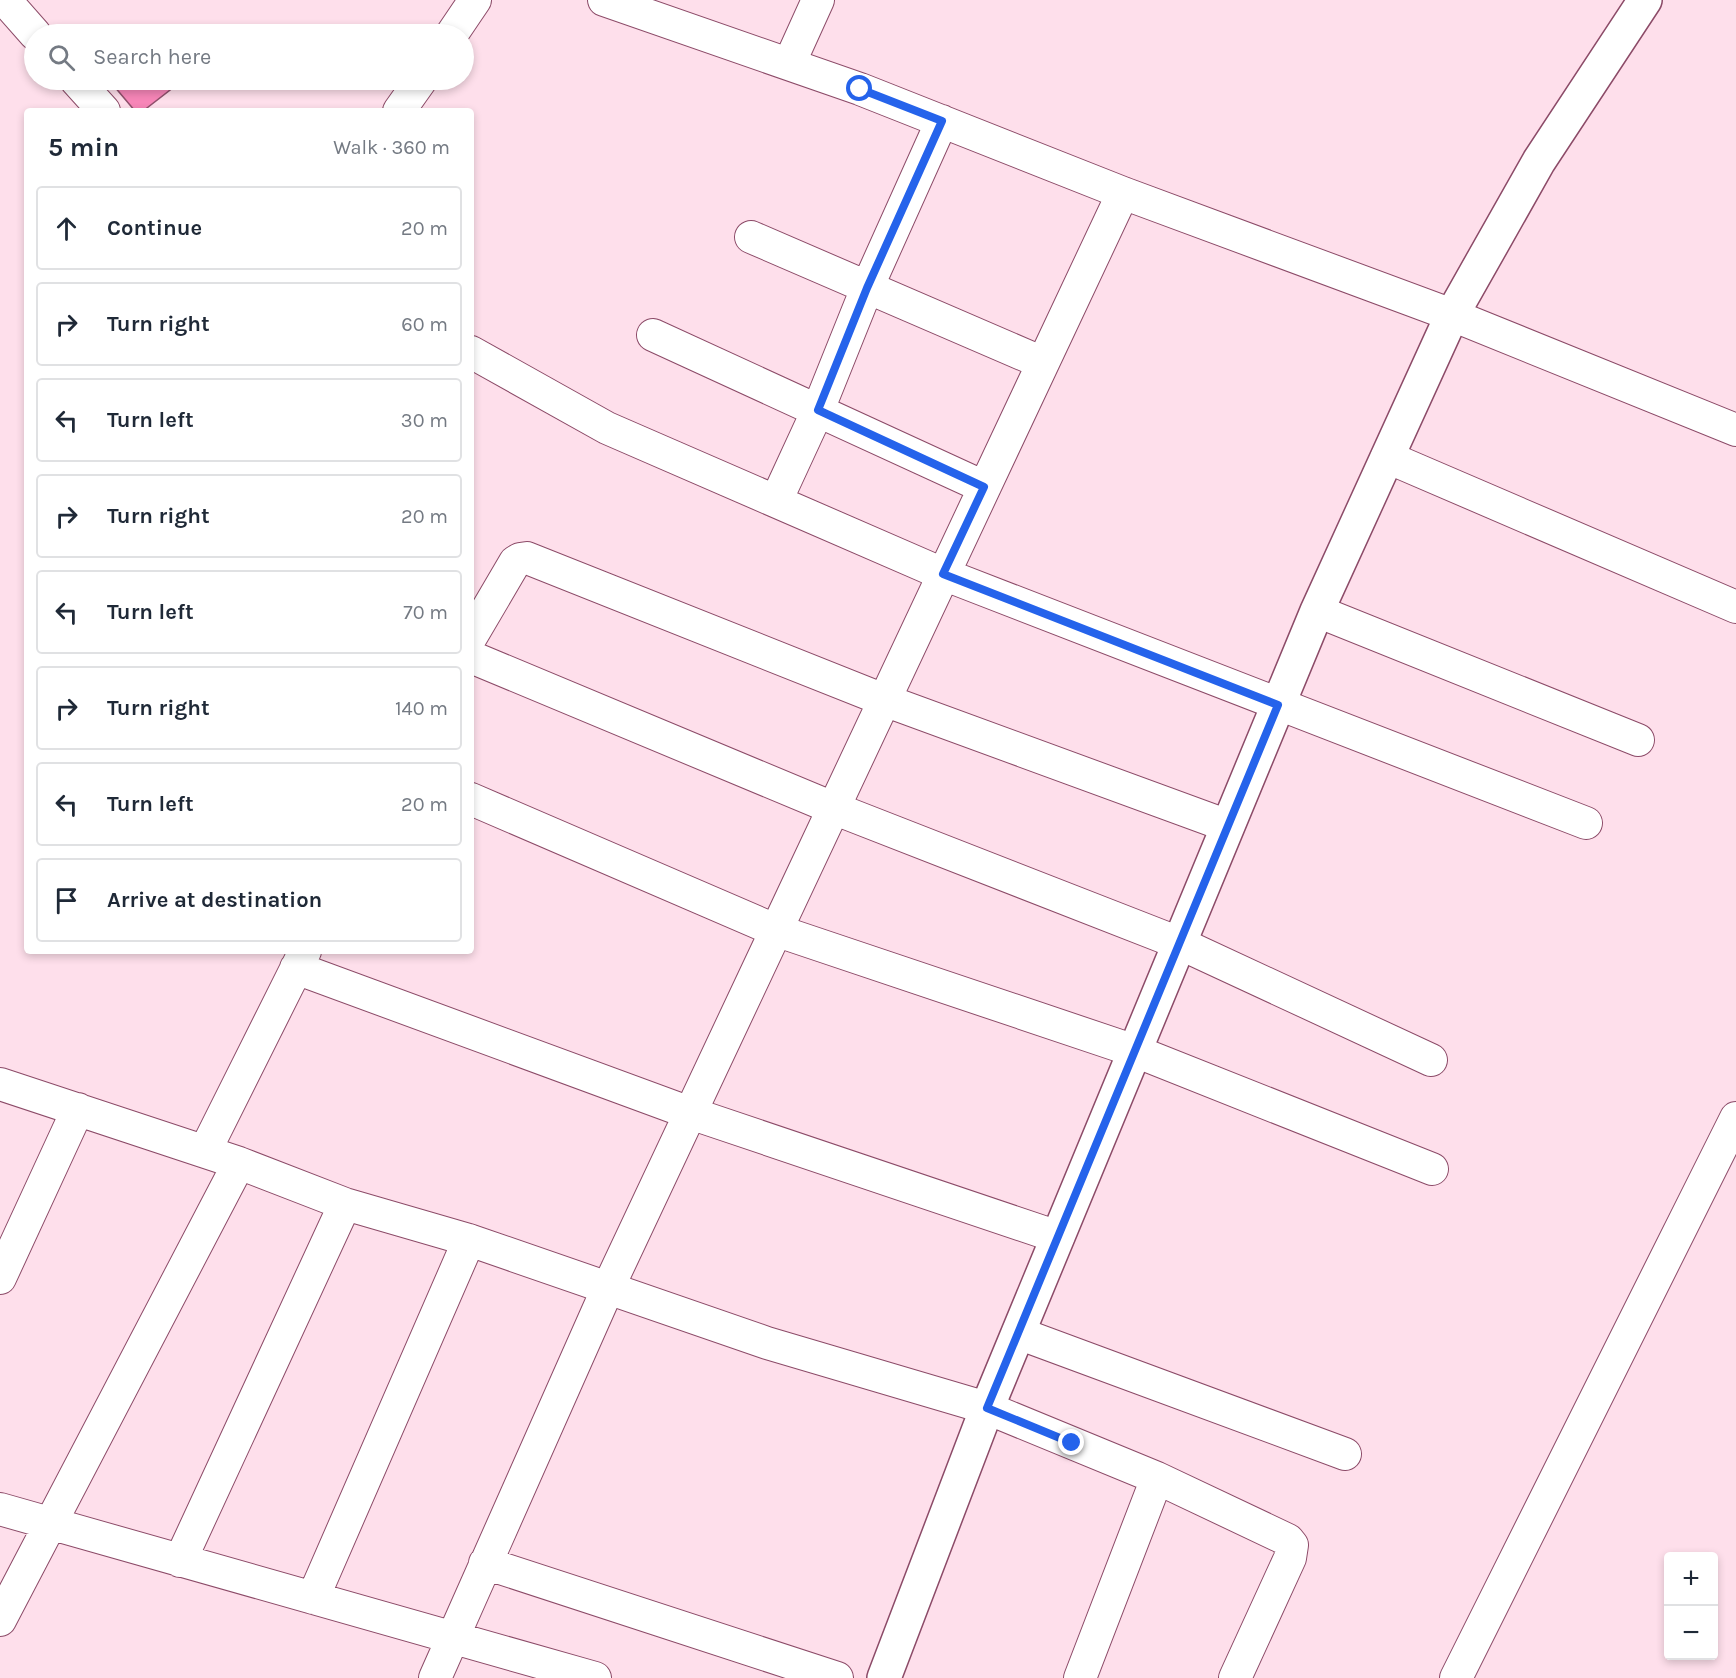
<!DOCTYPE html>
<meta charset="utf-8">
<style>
body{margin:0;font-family:Karla,sans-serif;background:#f6f6f7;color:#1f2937}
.controls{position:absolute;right:18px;bottom:18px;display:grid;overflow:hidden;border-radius:6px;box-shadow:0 3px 9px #0003}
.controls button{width:54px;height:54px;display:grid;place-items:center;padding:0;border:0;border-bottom:2px solid #e0e1e3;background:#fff;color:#1f2937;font:30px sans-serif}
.stop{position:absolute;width:18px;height:18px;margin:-14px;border:4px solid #2563eb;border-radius:50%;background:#fff}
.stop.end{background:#2563eb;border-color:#fff;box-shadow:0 2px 6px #0008}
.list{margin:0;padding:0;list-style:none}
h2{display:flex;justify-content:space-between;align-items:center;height:78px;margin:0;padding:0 24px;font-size:26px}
h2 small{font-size:20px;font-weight:400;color:#747a83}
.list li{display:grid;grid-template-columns:39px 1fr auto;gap:18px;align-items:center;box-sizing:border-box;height:84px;margin:0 12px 12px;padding:0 12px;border:2px solid #e0e1e3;border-radius:6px}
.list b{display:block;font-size:22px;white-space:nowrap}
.list em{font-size:20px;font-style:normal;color:#747a83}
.icon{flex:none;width:33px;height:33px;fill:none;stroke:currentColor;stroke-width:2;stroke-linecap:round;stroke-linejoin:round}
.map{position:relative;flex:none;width:1736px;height:1678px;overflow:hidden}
.search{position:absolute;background:#fff;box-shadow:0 3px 9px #0003;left:24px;top:24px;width:450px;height:66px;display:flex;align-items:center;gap:15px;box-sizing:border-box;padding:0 21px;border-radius:33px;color:#747a83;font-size:22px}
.panel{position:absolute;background:#fff;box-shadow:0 3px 9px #0003;left:24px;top:108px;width:450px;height:846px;border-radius:6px}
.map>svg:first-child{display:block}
.building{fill:#f786b8;stroke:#90506c;stroke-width:1.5}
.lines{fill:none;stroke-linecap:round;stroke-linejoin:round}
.minor-casing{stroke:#8c4b68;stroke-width:34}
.tertiary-casing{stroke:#8c4b68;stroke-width:36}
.minor{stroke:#fff;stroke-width:32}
.tertiary{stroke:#fff;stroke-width:33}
.route{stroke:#2563eb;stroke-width:8}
</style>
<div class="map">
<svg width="1736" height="1678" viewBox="0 0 1736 1678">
<rect width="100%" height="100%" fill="#fedfeb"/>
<path class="building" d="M 122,80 L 177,80 L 179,83 L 143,111 L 135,111 L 114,86 Z"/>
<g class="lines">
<g class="minor-casing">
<path id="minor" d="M 5,0 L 35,34
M 604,0 L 860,89 L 1123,193 L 1452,315 L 1736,430
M 452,34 L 475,0
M 789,64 L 818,0
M 76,80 L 104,111
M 399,111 L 421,80
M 751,237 L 1043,363
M 653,335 L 984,487
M 471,352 L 607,428 L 943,574 L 1586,823
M 1387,457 L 1736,607
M 776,501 L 818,410 L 867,288 L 942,121
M 1317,611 L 1638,740
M 471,637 L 515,562 L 520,559 L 527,558 L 884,700 L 1228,826
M 471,657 L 833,808 L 1179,943 L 1431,1060
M 471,799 L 775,930 L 1135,1051 L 1432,1169
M 296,968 L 690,1113 L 1058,1237
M 0,1084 L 239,1163 L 345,1204 L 469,1240 L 767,1343 L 987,1408 L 1157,1478 L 1288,1540 L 1292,1545 L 1290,1558 L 1235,1678
M 205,1151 L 305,951
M 0,1278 L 78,1109
M 1018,1333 L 1345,1454
M 0,1509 L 595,1678
M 180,1561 L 345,1204
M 485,1563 L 837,1678
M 313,1598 L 469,1240
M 0,1620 L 239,1163
M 435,1678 L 608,1288 L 1123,193
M 1080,1678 L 1157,1478
M 1456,1678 L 1736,1118"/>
</g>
<g class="tertiary-casing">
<path id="tertiary" d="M 884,1678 L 987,1408 L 1317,611 L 1452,315 L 1539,161 L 1645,0"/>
</g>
<use href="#minor" class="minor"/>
<use href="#tertiary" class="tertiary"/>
</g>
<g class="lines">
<path class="route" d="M 860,89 L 942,121 L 867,288 L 818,410 L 984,487 L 943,574 L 1278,705 L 987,1408 L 1072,1443"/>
</g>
</svg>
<div class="controls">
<button>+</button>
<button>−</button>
</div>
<div class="stop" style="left:860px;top:89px"></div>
<div class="stop end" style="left:1072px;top:1443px"></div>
<div class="search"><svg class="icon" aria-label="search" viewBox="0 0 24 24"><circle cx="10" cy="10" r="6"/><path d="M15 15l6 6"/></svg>Search here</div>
<section class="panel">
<h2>5 min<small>Walk · 360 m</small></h2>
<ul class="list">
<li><svg class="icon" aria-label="ahead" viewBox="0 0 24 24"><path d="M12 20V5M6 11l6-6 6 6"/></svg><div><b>Continue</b></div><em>20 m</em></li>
<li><svg class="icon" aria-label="right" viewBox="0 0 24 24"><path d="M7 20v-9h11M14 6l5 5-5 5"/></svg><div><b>Turn right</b></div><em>60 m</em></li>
<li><svg class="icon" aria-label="left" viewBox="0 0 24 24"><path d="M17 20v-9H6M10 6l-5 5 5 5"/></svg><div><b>Turn left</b></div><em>30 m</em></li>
<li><svg class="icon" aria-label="right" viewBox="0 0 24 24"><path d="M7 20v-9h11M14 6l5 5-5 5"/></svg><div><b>Turn right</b></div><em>20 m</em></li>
<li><svg class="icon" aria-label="left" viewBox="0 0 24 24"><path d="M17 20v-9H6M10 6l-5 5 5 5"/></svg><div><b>Turn left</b></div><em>70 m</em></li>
<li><svg class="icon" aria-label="right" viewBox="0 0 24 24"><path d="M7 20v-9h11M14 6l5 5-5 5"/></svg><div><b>Turn right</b></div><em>140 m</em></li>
<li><svg class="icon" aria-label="left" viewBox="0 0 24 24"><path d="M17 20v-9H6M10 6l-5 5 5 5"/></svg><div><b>Turn left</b></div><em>20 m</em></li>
<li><svg class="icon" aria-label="arrive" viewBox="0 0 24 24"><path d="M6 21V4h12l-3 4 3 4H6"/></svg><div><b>Arrive at destination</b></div></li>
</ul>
</section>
</div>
